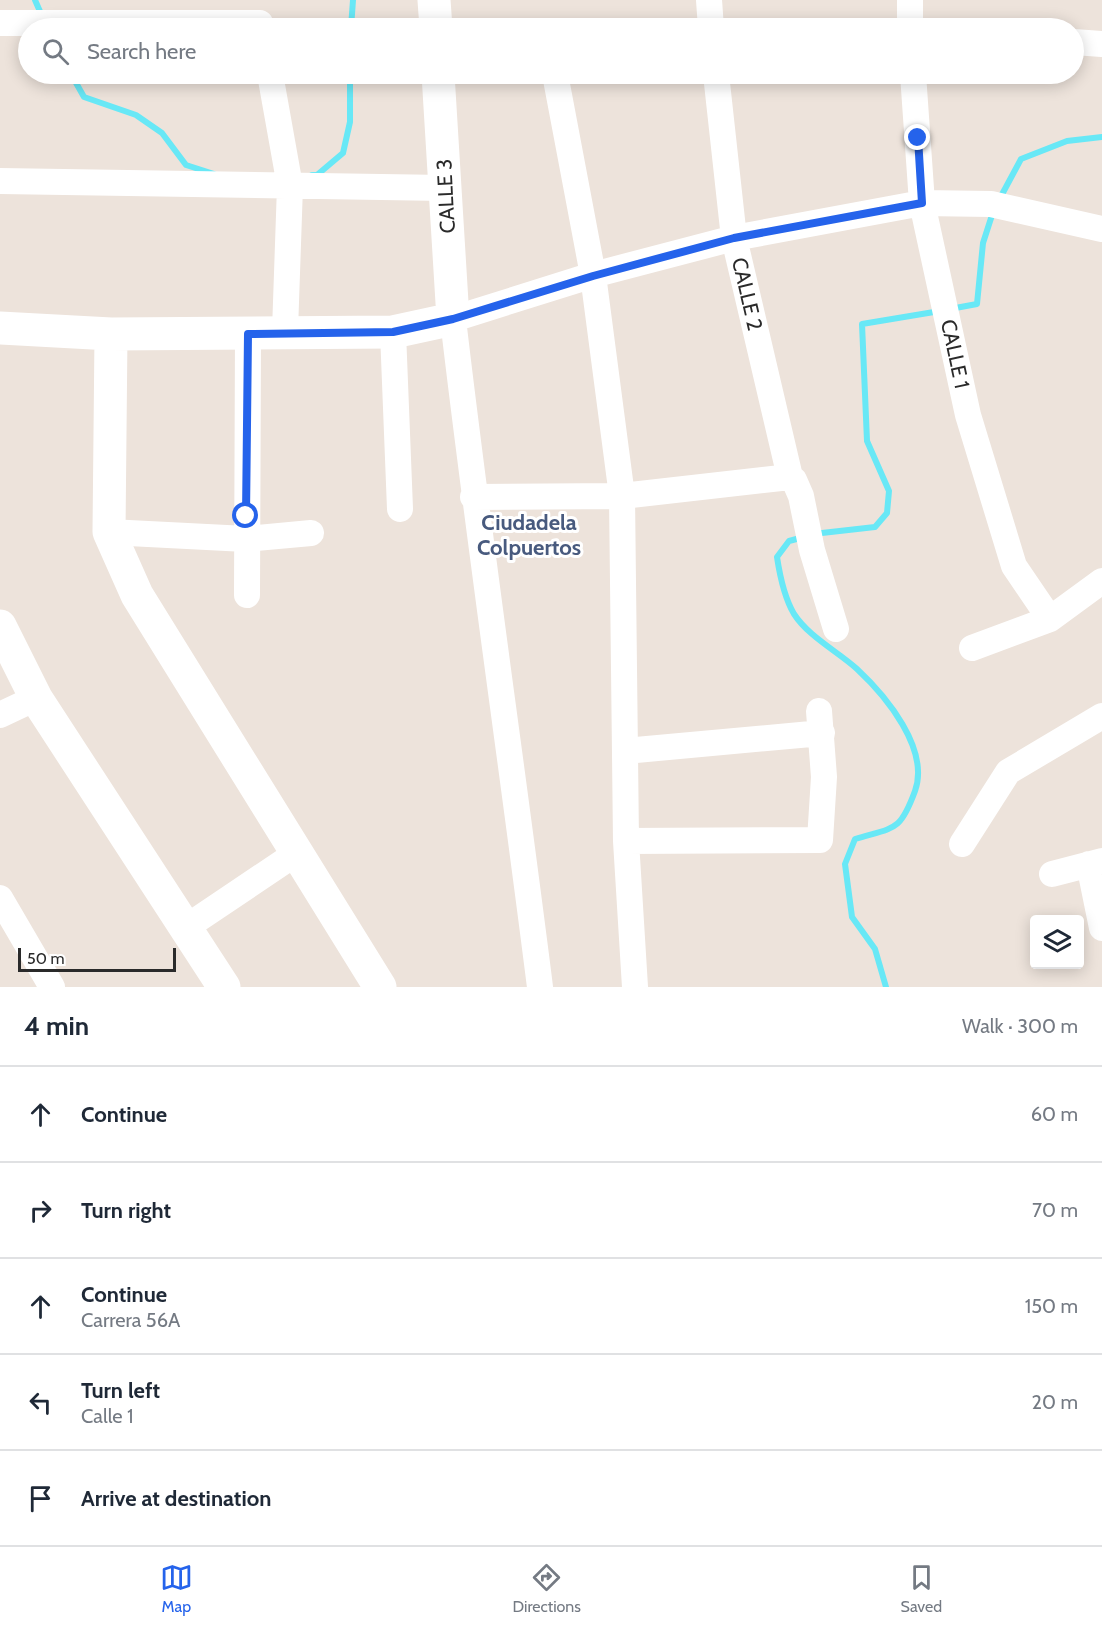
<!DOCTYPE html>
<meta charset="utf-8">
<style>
body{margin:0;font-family:Cabin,sans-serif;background:#f2f2f3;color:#1f2937}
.controls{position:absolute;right:18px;bottom:18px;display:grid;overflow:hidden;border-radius:6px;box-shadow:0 3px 15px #0003}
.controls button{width:54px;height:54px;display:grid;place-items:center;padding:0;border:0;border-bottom:2px solid #e0e1e3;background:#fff;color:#1f2937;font:30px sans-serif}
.scale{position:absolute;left:18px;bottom:15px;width:158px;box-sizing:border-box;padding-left:6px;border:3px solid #2a2a2a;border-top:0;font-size:16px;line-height:21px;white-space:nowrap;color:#2a2a2a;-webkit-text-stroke:4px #fff;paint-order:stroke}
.stop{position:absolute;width:18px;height:18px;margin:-14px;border:4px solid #2563eb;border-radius:50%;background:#fff}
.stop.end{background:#2563eb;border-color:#fff;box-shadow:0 2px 6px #0008}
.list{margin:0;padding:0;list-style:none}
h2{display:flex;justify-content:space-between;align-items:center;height:78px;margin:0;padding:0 24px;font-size:26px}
h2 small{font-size:20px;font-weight:400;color:#747a83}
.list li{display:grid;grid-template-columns:39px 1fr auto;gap:18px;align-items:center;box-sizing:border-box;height:96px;padding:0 24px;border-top:2px solid #e0e1e3}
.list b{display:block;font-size:22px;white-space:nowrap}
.list p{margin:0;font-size:20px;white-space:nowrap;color:#747a83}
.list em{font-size:20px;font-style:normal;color:#747a83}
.icon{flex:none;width:33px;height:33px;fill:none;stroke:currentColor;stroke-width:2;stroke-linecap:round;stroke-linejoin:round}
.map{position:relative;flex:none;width:1102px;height:987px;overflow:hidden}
.search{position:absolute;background:#fff;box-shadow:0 3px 15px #0003;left:18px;right:18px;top:18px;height:66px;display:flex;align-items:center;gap:15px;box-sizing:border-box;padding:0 21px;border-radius:33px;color:#747a83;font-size:22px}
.sheet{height:558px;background:#fff}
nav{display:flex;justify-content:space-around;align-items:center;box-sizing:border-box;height:84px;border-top:2px solid #e0e1e3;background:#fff;font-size:16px;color:#747a83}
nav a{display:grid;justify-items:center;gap:3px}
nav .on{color:#2563eb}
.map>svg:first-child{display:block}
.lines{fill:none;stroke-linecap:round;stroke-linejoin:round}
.stream{stroke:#68e8f6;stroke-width:6}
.street{stroke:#fff;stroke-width:26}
.secondary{stroke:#fff;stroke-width:33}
.route{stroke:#2563eb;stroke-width:8}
.labels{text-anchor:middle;stroke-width:6;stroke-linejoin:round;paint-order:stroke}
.street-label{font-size:21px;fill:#2a2a2a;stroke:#fff}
.neighbourhood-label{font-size:22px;font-weight:bold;fill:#485a7e;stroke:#fff}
</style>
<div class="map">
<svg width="1102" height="987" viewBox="0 0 1102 987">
<rect width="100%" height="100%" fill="#ede3db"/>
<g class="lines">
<path class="stream" d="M 35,0 L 42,16
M 351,28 L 353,0
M 71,74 L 84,97 L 136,115 L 162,133 L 186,165 L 214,174
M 312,175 L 317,175 L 343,153 L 350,122 L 350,74
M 999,200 L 1021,159 L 1067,141 L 1102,137
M 950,309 L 977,304 L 983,243 L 993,212
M 813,534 L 875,527 L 887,513 L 889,491 L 867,441 L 862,324 L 940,311
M 804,537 L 789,541 L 777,557 C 780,577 784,597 794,614 C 809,637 837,651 857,669 C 886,696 930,749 915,791 C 900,832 895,827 855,839 L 845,864 L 852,917 L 875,949 L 886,987"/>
<path class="street" d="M 709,0 L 711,28
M 910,0 L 910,28
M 0,23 L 260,23
M 1074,42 L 1102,44
M 270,74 L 290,186 L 285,331
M 555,74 L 593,275 L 622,496 L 626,841 L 635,987
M 716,74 L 734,238 L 790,477
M 913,74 L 922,203 L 968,415 L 1014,566 L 1050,619
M 0,181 L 445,188
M 393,332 L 400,509
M 790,477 L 794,480 L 801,496 L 812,550 L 836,629
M 473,497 L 622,496 L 790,477
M 109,532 L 246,539 L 311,533
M 247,595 L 248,334
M 972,648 L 1050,619 L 1102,581
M 0,715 L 36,698
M 625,751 L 822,733
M 626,841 L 820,840 L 824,777 L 819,711
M 962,844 L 1008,772 L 1102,716
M 1089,864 L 1102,928
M 1052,874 L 1102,861
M 0,898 L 52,987
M 185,928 L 298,852
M 540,987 C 512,764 479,542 453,319 L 593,275 L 734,238 L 922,203 L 991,204 L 1102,229"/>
<path class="secondary" d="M 434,0 L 436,28
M 0,328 L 111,334 L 393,332 L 453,319 L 438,74
M 111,334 L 109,532 L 137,595 L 380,987
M 0,626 L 36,698 L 224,987"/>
</g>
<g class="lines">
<path class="route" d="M 246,516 L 248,334 L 393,332 L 453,319 L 593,276 L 734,238 L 922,203 L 918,138"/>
</g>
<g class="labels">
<g class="street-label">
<text transform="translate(446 196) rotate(-93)" y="7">CALLE 3</text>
<text transform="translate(747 294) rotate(77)" y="7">CALLE 2</text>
<text transform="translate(955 354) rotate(78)" y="7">CALLE 1</text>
</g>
<g class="neighbourhood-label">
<text x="529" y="530">Ciudadela<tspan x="529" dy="25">Colpuertos</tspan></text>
</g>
</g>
</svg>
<div class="controls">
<button><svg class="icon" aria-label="layers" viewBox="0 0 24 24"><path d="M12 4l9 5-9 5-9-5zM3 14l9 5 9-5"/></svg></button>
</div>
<div class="scale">50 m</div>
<div class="stop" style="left:246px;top:516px"></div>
<div class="stop end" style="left:918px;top:138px"></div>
<div class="search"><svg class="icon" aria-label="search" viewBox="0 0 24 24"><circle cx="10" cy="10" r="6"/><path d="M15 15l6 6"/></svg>Search here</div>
</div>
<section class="sheet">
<h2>4 min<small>Walk · 300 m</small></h2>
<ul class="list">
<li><svg class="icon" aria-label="ahead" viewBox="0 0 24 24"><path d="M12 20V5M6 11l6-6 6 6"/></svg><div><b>Continue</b></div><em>60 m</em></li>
<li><svg class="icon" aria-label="right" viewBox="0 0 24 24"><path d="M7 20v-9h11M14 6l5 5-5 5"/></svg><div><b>Turn right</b></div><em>70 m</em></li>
<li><svg class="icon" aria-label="ahead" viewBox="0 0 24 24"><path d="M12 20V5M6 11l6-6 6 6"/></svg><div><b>Continue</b><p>Carrera 56A</p></div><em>150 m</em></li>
<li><svg class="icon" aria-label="left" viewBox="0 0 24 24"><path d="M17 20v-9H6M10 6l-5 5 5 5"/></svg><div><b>Turn left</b><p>Calle 1</p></div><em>20 m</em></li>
<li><svg class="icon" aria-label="arrive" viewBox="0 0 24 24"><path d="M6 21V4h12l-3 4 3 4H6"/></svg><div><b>Arrive at destination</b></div></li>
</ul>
</section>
<nav>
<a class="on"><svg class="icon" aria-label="map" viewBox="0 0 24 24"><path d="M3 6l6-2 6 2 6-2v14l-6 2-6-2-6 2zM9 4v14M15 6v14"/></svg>Map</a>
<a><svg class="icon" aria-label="directions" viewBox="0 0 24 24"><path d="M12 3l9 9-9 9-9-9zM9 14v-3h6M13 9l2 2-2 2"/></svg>Directions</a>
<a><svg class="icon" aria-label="saved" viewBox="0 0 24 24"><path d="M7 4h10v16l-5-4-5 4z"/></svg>Saved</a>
</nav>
